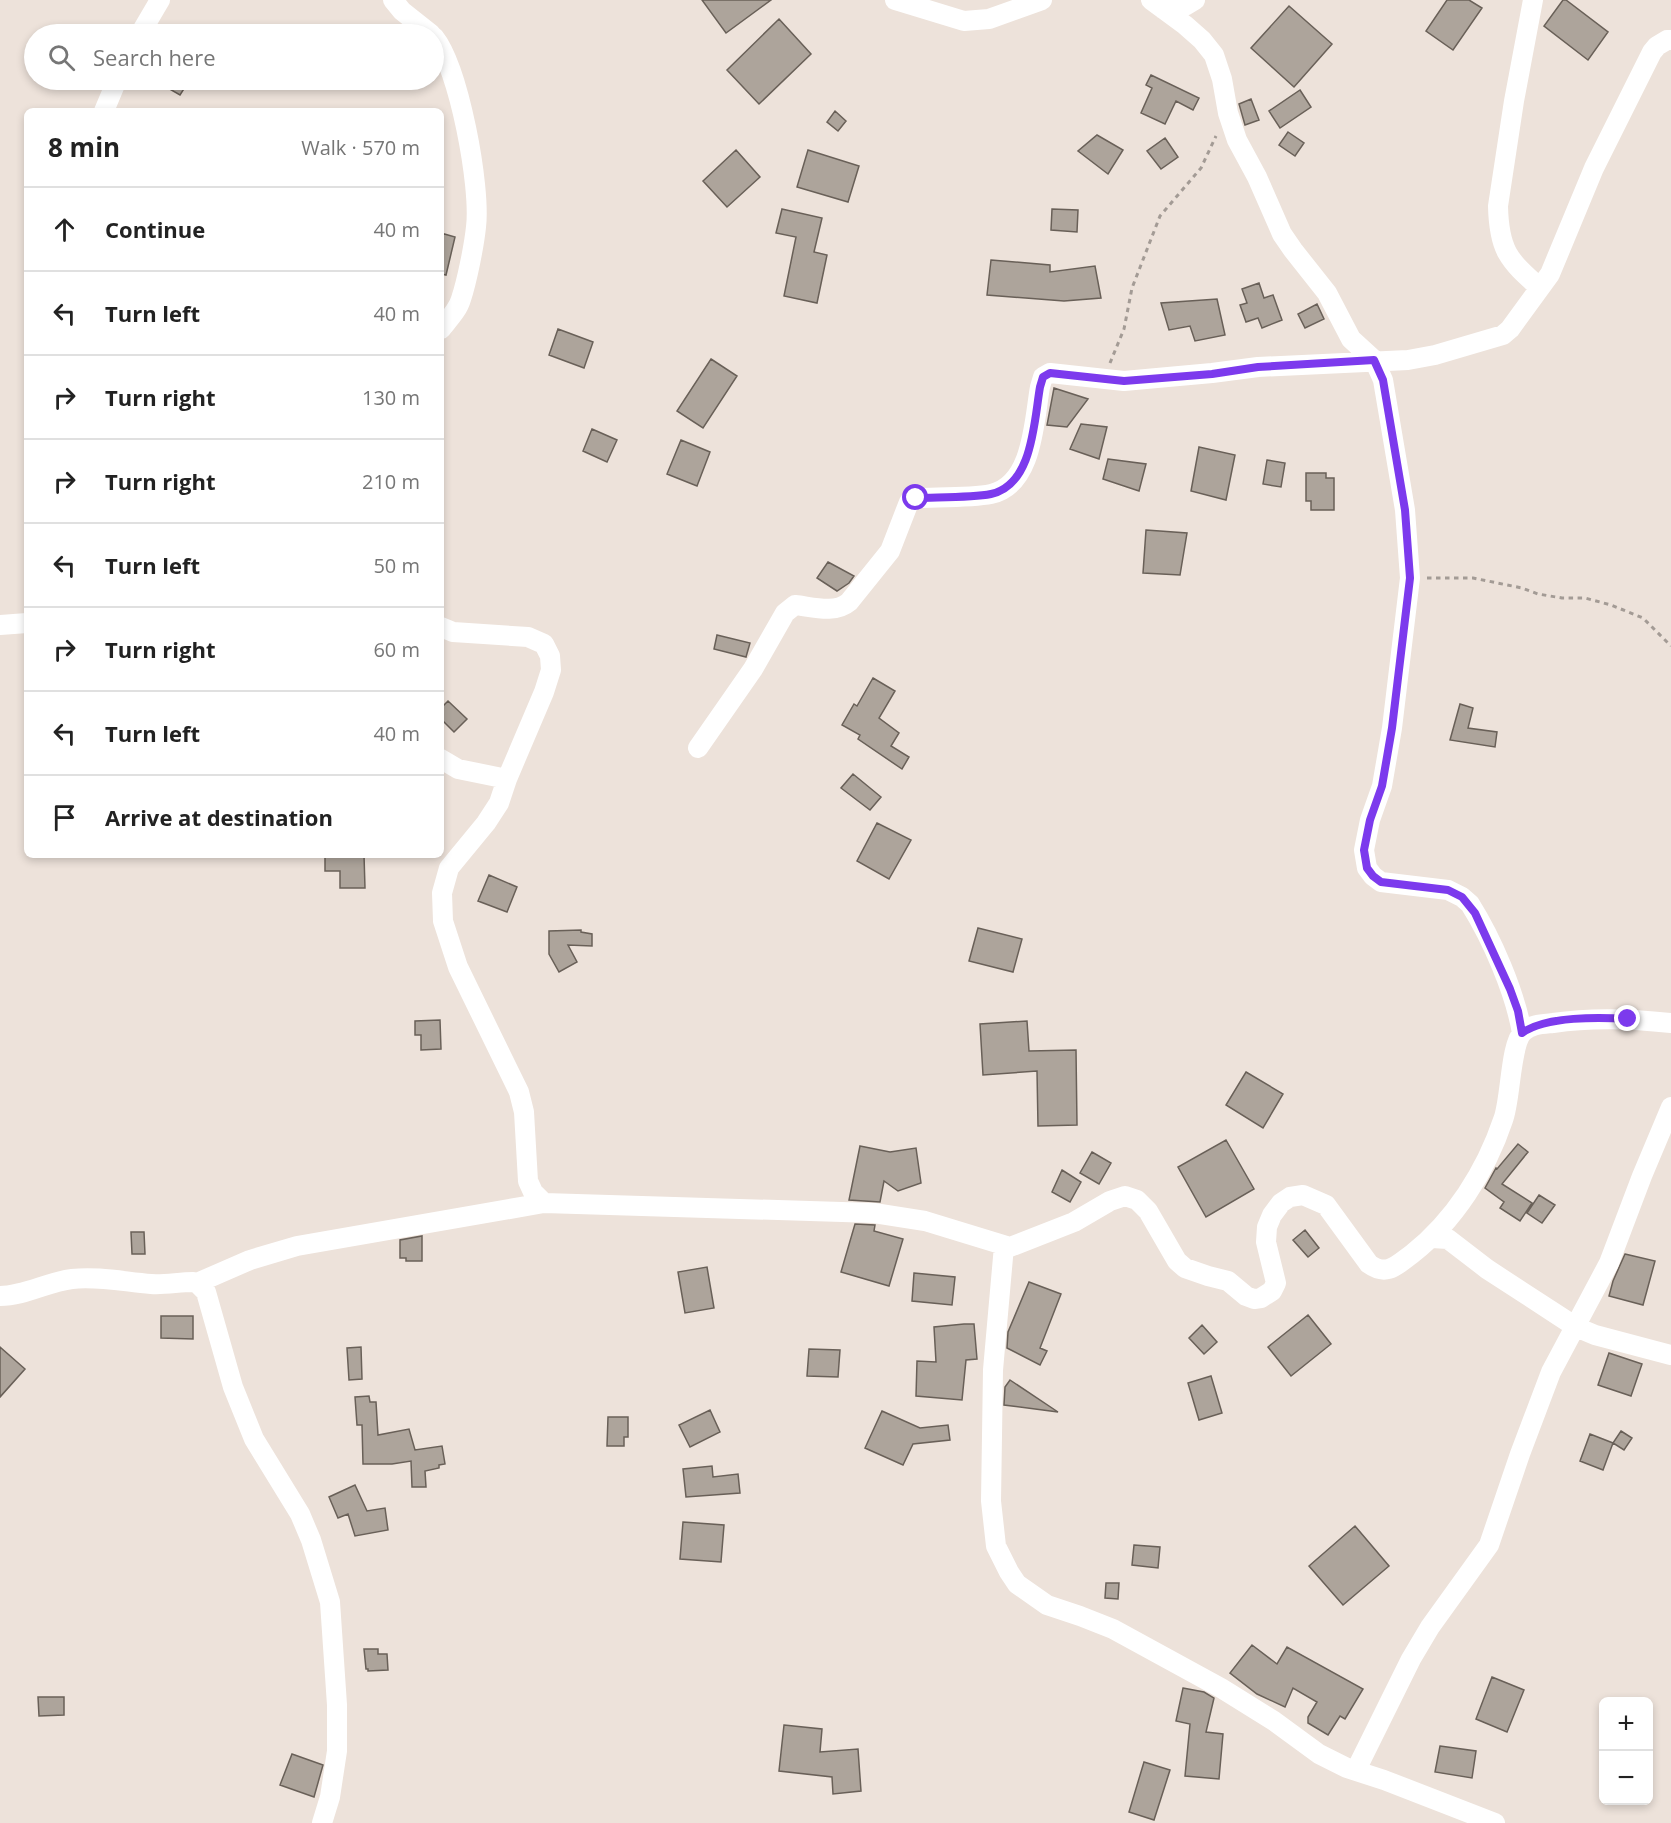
<!DOCTYPE html>
<meta charset="utf-8">
<style>
body{margin:0;font-family:"Open Sans",sans-serif;background:#f2f2f2;color:#222}
.controls{position:absolute;right:18px;bottom:18px;display:grid;overflow:hidden;border-radius:9px;box-shadow:0 3px 9px #0003}
.controls button{width:54px;height:54px;display:grid;place-items:center;padding:0;border:0;border-bottom:2px solid #e0e0e0;background:#fff;color:#222;font:30px sans-serif}
.stop{position:absolute;width:18px;height:18px;margin:-14px;border:4px solid #7c3aed;border-radius:50%;background:#fff}
.stop.end{background:#7c3aed;border-color:#fff;box-shadow:0 2px 6px #0008}
.list{margin:0;padding:0;list-style:none}
h2{display:flex;justify-content:space-between;align-items:center;height:78px;margin:0;padding:0 24px;font-size:26px}
h2 small{font-size:20px;font-weight:400;color:#767676}
.list li{display:grid;grid-template-columns:39px 1fr auto;gap:18px;align-items:center;box-sizing:border-box;height:84px;padding:0 24px;border-top:2px solid #e0e0e0}
.list b{display:block;font-size:22px;white-space:nowrap}
.list em{font-size:20px;font-style:normal;color:#767676}
.icon{flex:none;width:33px;height:33px;fill:none;stroke:currentColor;stroke-width:2;stroke-linecap:round;stroke-linejoin:round}
.map{position:relative;flex:none;width:1671px;height:1823px;overflow:hidden}
.search{position:absolute;background:#fff;box-shadow:0 3px 9px #0003;left:24px;top:24px;width:420px;height:66px;display:flex;align-items:center;gap:15px;box-sizing:border-box;padding:0 21px;border-radius:33px;color:#767676;font-size:22px}
.panel{position:absolute;background:#fff;box-shadow:0 3px 9px #0003;left:24px;top:108px;width:420px;height:750px;border-radius:9px}
.map>svg:first-child{display:block}
.building{fill:#ada49b;stroke:#696058;stroke-width:1.5}
.lines{fill:none;stroke-linecap:round;stroke-linejoin:round}
.path{stroke:#a39b95;stroke-width:3;stroke-dasharray:4.5 4.5;stroke-linecap:butt}
.minor{stroke:#fff;stroke-width:20}
.route{stroke:#7c3aed;stroke-width:8}
</style>
<div class="map">
<svg width="1671" height="1823" viewBox="0 0 1671 1823">
<rect width="100%" height="100%" fill="#ede2da"/>
<path class="building" d="M 702,0 L 771,0 L 726,33 Z
M 1447,0 L 1469,0 L 1482,8 L 1453,50 L 1426,31 Z
M 1563,0 L 1566,0 L 1608,32 L 1588,60 L 1544,26 Z
M 1289,6 L 1332,44 L 1294,87 L 1251,48 Z
M 779,19 L 811,54 L 759,104 L 727,70 Z
M 1151,75 L 1199,98 L 1193,110 L 1176,101 L 1165,124 L 1141,113 L 1152,88 L 1146,85 Z
M 154,80 L 179,80 L 187,84 L 180,95 Z
M 1300,90 L 1311,107 L 1280,128 L 1269,111 Z
M 1251,99 L 1259,120 L 1245,125 L 1239,104 Z
M 835,111 L 846,121 L 838,131 L 827,122 Z
M 1288,132 L 1304,143 L 1295,156 L 1279,145 Z
M 1097,135 L 1123,150 L 1108,174 L 1078,151 Z
M 1165,138 L 1178,157 L 1161,169 L 1147,151 Z
M 736,150 L 760,177 L 727,207 L 703,181 Z
M 808,150 L 859,166 L 848,202 L 797,187 Z
M 782,209 L 822,218 L 814,252 L 827,255 L 817,303 L 784,296 L 796,237 L 776,233 Z
M 1052,209 L 1078,210 L 1077,232 L 1051,230 Z
M 441,233 L 455,237 L 446,275 L 441,274 Z
M 991,260 L 1050,265 L 1050,272 L 1095,266 L 1101,298 L 1064,301 L 987,295 Z
M 1259,283 L 1264,298 L 1273,295 L 1282,320 L 1262,328 L 1258,318 L 1246,322 L 1240,305 L 1247,303 L 1242,289 Z
M 1217,299 L 1225,335 L 1195,341 L 1190,326 L 1169,330 L 1161,303 Z
M 1317,304 L 1324,319 L 1305,328 L 1298,314 Z
M 558,329 L 593,342 L 584,368 L 549,355 Z
M 711,359 L 737,376 L 703,428 L 677,411 Z
M 1054,388 L 1088,399 L 1067,427 L 1047,425 Z
M 1081,424 L 1107,427 L 1099,459 L 1070,449 Z
M 592,429 L 617,440 L 607,462 L 583,451 Z
M 681,440 L 710,452 L 697,486 L 667,474 Z
M 1199,447 L 1235,455 L 1226,500 L 1191,491 Z
M 1108,459 L 1146,464 L 1139,491 L 1103,479 Z
M 1267,460 L 1285,463 L 1281,487 L 1263,484 Z
M 1306,473 L 1326,473 L 1326,478 L 1334,478 L 1334,510 L 1311,510 L 1311,501 L 1306,501 Z
M 1146,530 L 1187,533 L 1180,575 L 1143,573 Z
M 828,562 L 854,576 L 849,583 L 837,591 L 817,578 Z
M 717,635 L 750,643 L 746,657 L 714,649 Z
M 873,678 L 895,691 L 879,718 L 899,733 L 891,746 L 909,757 L 902,769 L 858,739 L 860,735 L 842,725 L 854,704 L 857,706 Z
M 448,701 L 467,719 L 454,732 L 441,719 L 441,708 Z
M 1460,704 L 1473,708 L 1468,728 L 1497,732 L 1495,747 L 1450,740 Z
M 853,774 L 881,797 L 870,810 L 841,788 Z
M 877,823 L 911,840 L 889,879 L 857,861 Z
M 325,855 L 364,855 L 365,888 L 340,888 L 340,871 L 325,871 Z
M 489,875 L 517,887 L 507,912 L 478,901 Z
M 978,928 L 1022,939 L 1013,972 L 969,961 Z
M 581,930 L 581,932 L 592,934 L 592,946 L 568,945 L 577,962 L 559,972 L 549,954 L 549,931 Z
M 440,1020 L 441,1049 L 421,1050 L 421,1035 L 415,1035 L 415,1021 Z
M 1027,1021 L 1029,1051 L 1076,1050 L 1077,1125 L 1038,1126 L 1037,1071 L 983,1075 L 980,1024 Z
M 1246,1072 L 1283,1094 L 1263,1128 L 1226,1105 Z
M 1226,1140 L 1254,1189 L 1206,1217 L 1178,1167 Z
M 1518,1144 L 1528,1152 L 1502,1184 L 1532,1203 L 1520,1221 L 1500,1208 L 1504,1202 L 1485,1188 L 1496,1168 L 1497,1169 Z
M 860,1146 L 890,1152 L 916,1148 L 921,1183 L 898,1191 L 884,1181 L 880,1202 L 849,1200 Z
M 1092,1152 L 1111,1163 L 1099,1184 L 1080,1173 Z
M 1062,1170 L 1081,1182 L 1070,1202 L 1052,1192 Z
M 1539,1195 L 1555,1205 L 1542,1223 L 1527,1213 Z
M 855,1224 L 875,1225 L 874,1231 L 903,1239 L 889,1286 L 841,1272 Z
M 1305,1230 L 1319,1248 L 1308,1257 L 1293,1240 Z
M 131,1232 L 144,1232 L 145,1254 L 132,1254 Z
M 422,1236 L 422,1261 L 406,1261 L 406,1258 L 400,1258 L 400,1240 Z
M 1625,1254 L 1655,1261 L 1643,1305 L 1609,1296 L 1613,1281 Z
M 707,1267 L 714,1308 L 685,1313 L 678,1272 Z
M 914,1273 L 955,1277 L 952,1305 L 912,1301 Z
M 1029,1282 L 1061,1294 L 1040,1348 L 1047,1351 L 1040,1365 L 1007,1348 L 1008,1332 Z
M 1308,1315 L 1331,1344 L 1291,1376 L 1268,1347 Z
M 161,1316 L 193,1316 L 193,1339 L 161,1338 Z
M 964,1324 L 974,1324 L 977,1359 L 966,1360 L 962,1400 L 916,1396 L 917,1361 L 936,1362 L 934,1327 Z
M 1202,1325 L 1217,1342 L 1204,1354 L 1189,1338 Z
M 0,1347 L 25,1369 L 0,1397 Z
M 361,1347 L 362,1379 L 349,1380 L 347,1348 Z
M 809,1349 L 840,1350 L 838,1377 L 807,1376 Z
M 1609,1353 L 1642,1364 L 1631,1396 L 1598,1385 Z
M 1211,1376 L 1222,1413 L 1199,1420 L 1188,1383 Z
M 1010,1380 L 1058,1412 L 1004,1405 L 1005,1387 Z
M 369,1396 L 370,1402 L 376,1402 L 378,1435 L 409,1429 L 415,1450 L 442,1446 L 445,1464 L 439,1465 L 439,1468 L 425,1471 L 426,1487 L 412,1487 L 411,1461 L 392,1464 L 363,1464 L 362,1425 L 357,1425 L 355,1397 Z
M 710,1410 L 720,1432 L 690,1447 L 679,1425 Z
M 882,1411 L 920,1428 L 948,1425 L 950,1440 L 913,1444 L 903,1465 L 865,1448 Z
M 608,1417 L 628,1417 L 628,1437 L 624,1437 L 624,1446 L 607,1446 Z
M 1621,1431 L 1632,1438 L 1624,1450 L 1613,1443 Z
M 1590,1434 L 1613,1443 L 1603,1470 L 1580,1461 Z
M 712,1466 L 713,1477 L 738,1474 L 740,1493 L 686,1497 L 683,1469 Z
M 355,1485 L 367,1511 L 385,1508 L 388,1530 L 355,1536 L 348,1514 L 338,1518 L 329,1497 Z
M 683,1522 L 724,1525 L 721,1562 L 680,1559 Z
M 1355,1526 L 1389,1566 L 1343,1605 L 1309,1566 Z
M 1134,1545 L 1160,1547 L 1158,1568 L 1132,1565 Z
M 1106,1583 L 1119,1583 L 1118,1599 L 1105,1598 Z
M 1252,1645 L 1277,1664 L 1287,1647 L 1363,1689 L 1345,1719 L 1340,1716 L 1328,1735 L 1308,1723 L 1308,1717 L 1317,1702 L 1293,1688 L 1285,1707 L 1257,1694 L 1230,1673 Z
M 364,1649 L 378,1649 L 378,1654 L 387,1654 L 388,1670 L 368,1671 L 368,1669 L 366,1669 Z
M 1492,1677 L 1524,1690 L 1507,1732 L 1476,1719 Z
M 1183,1688 L 1204,1692 L 1214,1698 L 1206,1732 L 1223,1734 L 1219,1779 L 1185,1776 L 1190,1724 L 1176,1721 Z
M 38,1697 L 64,1697 L 64,1715 L 39,1716 Z
M 784,1725 L 822,1729 L 820,1752 L 858,1749 L 861,1791 L 833,1794 L 832,1777 L 779,1771 Z
M 1440,1746 L 1476,1751 L 1472,1778 L 1435,1772 Z
M 292,1754 L 323,1765 L 314,1797 L 280,1785 Z
M 1144,1762 L 1170,1770 L 1154,1820 L 1129,1812 Z"/>
<g class="lines">
<path class="path" d="M 1110,363 L 1124,329 L 1132,288 L 1160,216 L 1201,168 L 1216,136
M 1427,578 L 1473,578 L 1522,588 L 1538,594 L 1562,598 L 1585,598 L 1611,605 L 1643,618 L 1671,646"/>
<path class="minor" d="M 393,0 L 402,11 L 431,34
M 895,0 L 964,21 L 989,19 L 1042,0
M 1151,0 L 1185,25 L 1202,40 L 1214,55 L 1222,79 L 1228,113 L 1237,140 L 1257,177 L 1282,234 L 1293,250 L 1327,293 L 1351,339 L 1374,360 L 1383,380 L 1405,510 L 1410,578 L 1392,728 L 1382,786 L 1370,820 L 1364,850 L 1367,868 L 1373,876 L 1381,882 L 1448,890 L 1462,897 L 1470,904 C 1492,939 1515,992 1522,1033
M 1533,0 L 1514,101 L 1498,206 C 1499,250 1508,260 1540,288
M 1163,9 L 1185,6 L 1195,0
M 140,34 L 160,0
M 434,37 C 459,68 481,187 476,227 C 474,246 467,281 461,299 C 458,310 448,320 441,329
M 104,111 L 117,80
M 0,625 L 27,623
M 441,627 L 453,632 L 528,637 L 544,644 L 550,656 L 551,670 L 544,692 L 507,779 L 499,803 L 486,823 L 449,868 L 442,893 L 443,921 L 458,967 L 519,1092 L 524,1112 L 528,1181 L 533,1192 L 544,1203 L 874,1213 L 925,1221 L 1010,1247 L 1074,1222 L 1110,1201 L 1125,1196 L 1137,1200 L 1148,1211 L 1177,1261 L 1185,1268 L 1208,1276 L 1228,1281 L 1246,1296 L 1254,1299 L 1261,1298 L 1272,1291 L 1276,1283 L 1266,1242 L 1267,1227 L 1272,1215 L 1281,1203 L 1290,1197 L 1303,1195 L 1326,1205 L 1369,1264 C 1387,1277 1397,1265 1412,1254 C 1454,1221 1486,1171 1503,1120 C 1511,1100 1510,1044 1523,1032 C 1531,1024 1543,1024 1553,1023 C 1594,1017 1630,1019 1671,1023
M 698,748 L 753,669 L 785,613 L 795,605 C 813,607 835,614 849,602 L 890,551 L 909,502 L 916,498 C 938,497 971,498 991,494 C 1033,485 1034,421 1040,387 L 1043,377 L 1050,373 L 1124,381 L 1212,373 L 1258,367 L 1408,360 L 1435,355 L 1503,335 L 1510,329 L 1550,274 L 1594,168 L 1652,52 L 1657,46 L 1667,40 L 1671,40
M 441,759 L 458,769 L 507,779
M 1432,1238 L 1448,1239 L 1487,1269 L 1576,1327 L 1595,1335 L 1671,1355
M 1004,1246 L 993,1370 L 991,1501 L 996,1546 L 1009,1572 L 1017,1584 L 1047,1605 L 1080,1616 L 1113,1629 L 1221,1688 L 1274,1721 L 1319,1754 L 1347,1768 L 1384,1780 L 1495,1823
M 197,1283 L 250,1260 L 297,1246 L 544,1203
M 0,1296 C 25,1296 47,1282 72,1279 C 98,1276 125,1282 151,1284 C 165,1285 179,1282 193,1282 L 197,1283 L 206,1292 L 233,1387 L 254,1439 L 300,1514 L 311,1540 L 330,1602 L 337,1705 L 337,1751 L 330,1797 L 322,1823
M 1356,1770 L 1411,1659 L 1430,1627 L 1489,1545 L 1520,1454 L 1551,1372 L 1609,1263 L 1642,1176 L 1671,1107"/>
</g>
<g class="lines">
<path class="route" d="M 916,498 C 937,497 971,498 991,494 C 1033,485 1034,421 1040,387 L 1043,377 L 1050,373 L 1124,381 L 1212,374 L 1258,367 L 1374,360 L 1383,380 L 1405,510 L 1410,578 L 1392,728 L 1382,786 L 1370,820 L 1364,850 L 1367,868 L 1373,876 L 1381,882 L 1448,890 L 1462,897 L 1475,913 L 1510,989 L 1518,1011 L 1522,1033 C 1546,1016 1600,1017 1628,1019"/>
</g>
</svg>
<div class="controls">
<button>+</button>
<button>−</button>
</div>
<div class="stop" style="left:916px;top:498px"></div>
<div class="stop end" style="left:1628px;top:1019px"></div>
<div class="search"><svg class="icon" aria-label="search" viewBox="0 0 24 24"><circle cx="10" cy="10" r="6"/><path d="M15 15l6 6"/></svg>Search here</div>
<section class="panel">
<h2>8 min<small>Walk · 570 m</small></h2>
<ul class="list">
<li><svg class="icon" aria-label="ahead" viewBox="0 0 24 24"><path d="M12 20V5M6 11l6-6 6 6"/></svg><div><b>Continue</b></div><em>40 m</em></li>
<li><svg class="icon" aria-label="left" viewBox="0 0 24 24"><path d="M17 20v-9H6M10 6l-5 5 5 5"/></svg><div><b>Turn left</b></div><em>40 m</em></li>
<li><svg class="icon" aria-label="right" viewBox="0 0 24 24"><path d="M7 20v-9h11M14 6l5 5-5 5"/></svg><div><b>Turn right</b></div><em>130 m</em></li>
<li><svg class="icon" aria-label="right" viewBox="0 0 24 24"><path d="M7 20v-9h11M14 6l5 5-5 5"/></svg><div><b>Turn right</b></div><em>210 m</em></li>
<li><svg class="icon" aria-label="left" viewBox="0 0 24 24"><path d="M17 20v-9H6M10 6l-5 5 5 5"/></svg><div><b>Turn left</b></div><em>50 m</em></li>
<li><svg class="icon" aria-label="right" viewBox="0 0 24 24"><path d="M7 20v-9h11M14 6l5 5-5 5"/></svg><div><b>Turn right</b></div><em>60 m</em></li>
<li><svg class="icon" aria-label="left" viewBox="0 0 24 24"><path d="M17 20v-9H6M10 6l-5 5 5 5"/></svg><div><b>Turn left</b></div><em>40 m</em></li>
<li><svg class="icon" aria-label="arrive" viewBox="0 0 24 24"><path d="M6 21V4h12l-3 4 3 4H6"/></svg><div><b>Arrive at destination</b></div></li>
</ul>
</section>
</div>
